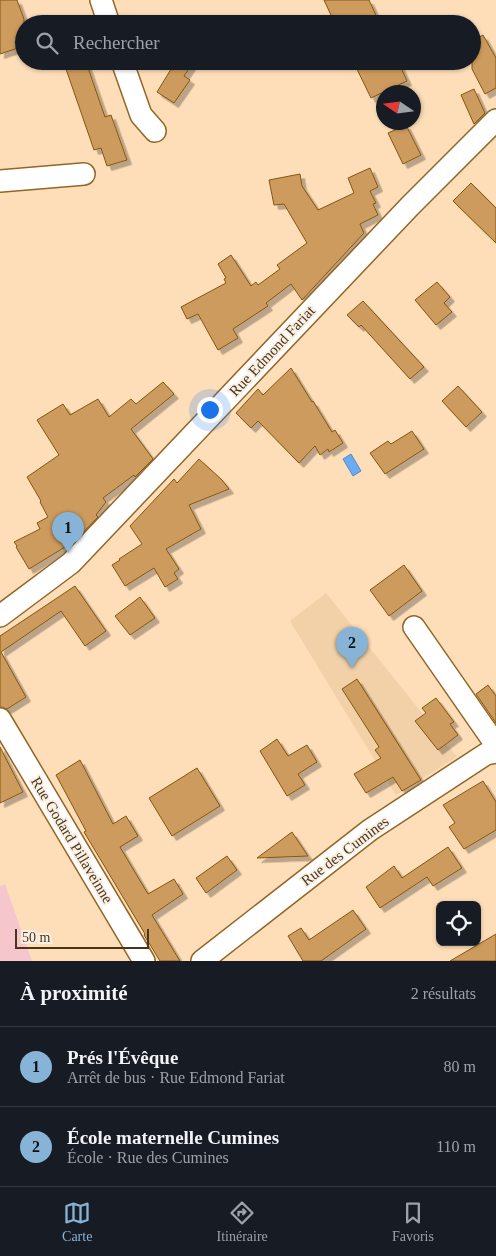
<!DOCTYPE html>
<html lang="fr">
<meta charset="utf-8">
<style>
body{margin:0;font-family:Georgia,serif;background:#242831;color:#f1f3f6}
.controls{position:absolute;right:15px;bottom:15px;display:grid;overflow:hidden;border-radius:8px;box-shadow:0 1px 4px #0004}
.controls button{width:45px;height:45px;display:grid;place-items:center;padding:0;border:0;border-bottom:1px solid #363941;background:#171b24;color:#f1f3f6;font:25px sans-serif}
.compass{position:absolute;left:376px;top:85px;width:45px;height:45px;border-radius:50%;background:#171b24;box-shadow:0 1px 4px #0004;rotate:283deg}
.scale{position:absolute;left:15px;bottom:12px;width:134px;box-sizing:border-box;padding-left:5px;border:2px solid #49351a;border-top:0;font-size:14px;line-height:18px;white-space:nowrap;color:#49351a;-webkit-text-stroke:4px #faefe3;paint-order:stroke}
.you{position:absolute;left:209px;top:409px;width:18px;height:18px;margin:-12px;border:4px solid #fff;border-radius:50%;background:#1a73e8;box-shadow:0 0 0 8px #1a73e833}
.badge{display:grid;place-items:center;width:32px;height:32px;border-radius:50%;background:#87b3d7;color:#111;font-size:16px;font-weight:700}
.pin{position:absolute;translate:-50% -41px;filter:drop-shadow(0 1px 2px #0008)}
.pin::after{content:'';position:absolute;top:26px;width:18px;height:15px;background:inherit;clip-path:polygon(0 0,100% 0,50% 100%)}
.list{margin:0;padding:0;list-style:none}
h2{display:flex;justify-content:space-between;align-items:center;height:65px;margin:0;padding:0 20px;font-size:21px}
h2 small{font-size:16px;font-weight:400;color:#9ea1a6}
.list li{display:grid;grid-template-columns:32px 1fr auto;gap:15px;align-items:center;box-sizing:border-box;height:80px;padding:0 20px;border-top:1px solid #363941}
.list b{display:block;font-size:19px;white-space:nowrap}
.list p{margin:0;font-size:16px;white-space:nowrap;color:#9ea1a6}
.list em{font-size:16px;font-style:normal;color:#9ea1a6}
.icon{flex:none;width:28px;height:28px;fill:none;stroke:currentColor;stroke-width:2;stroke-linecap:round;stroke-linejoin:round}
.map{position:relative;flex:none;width:496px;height:961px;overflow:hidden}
.search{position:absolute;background:#171b24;box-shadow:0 1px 4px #0004;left:15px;right:15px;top:15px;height:55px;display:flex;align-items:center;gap:12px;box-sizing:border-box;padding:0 18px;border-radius:28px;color:#9ea1a6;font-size:19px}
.sheet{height:225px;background:#171b24}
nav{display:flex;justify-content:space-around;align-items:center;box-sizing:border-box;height:70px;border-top:1px solid #363941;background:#171b24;font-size:14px;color:#9ea1a6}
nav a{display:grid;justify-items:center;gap:2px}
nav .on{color:#87b3d7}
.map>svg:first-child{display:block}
.built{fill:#f2d1a8}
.green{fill:#f5c7cc}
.water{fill:#68acf5;stroke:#5f88b3}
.building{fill:#cd9b5d;stroke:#83560f;filter:url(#shadow)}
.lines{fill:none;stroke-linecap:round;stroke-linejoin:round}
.minor-casing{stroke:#946525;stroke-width:24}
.minor{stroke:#fff;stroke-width:21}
.labels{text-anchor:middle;stroke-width:4;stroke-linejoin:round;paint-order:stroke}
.street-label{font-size:15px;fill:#49351a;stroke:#faefe3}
</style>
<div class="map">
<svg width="496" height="961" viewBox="0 0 496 961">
<defs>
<filter id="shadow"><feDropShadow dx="4.5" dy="4.5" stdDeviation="0" flood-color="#0004"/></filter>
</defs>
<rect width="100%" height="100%" fill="#fedeb9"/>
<path class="built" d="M 326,593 L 457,757 L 396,795 L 290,621 Z"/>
<path class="green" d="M 5,884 L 32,961 L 0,961 L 0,886 Z"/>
<path class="water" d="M 351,454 L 361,471 L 353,476 L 343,459 Z"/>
<path class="building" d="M 0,0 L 17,0 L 24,19 L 24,46 L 0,54 Z
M 324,0 L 369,0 L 380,24 L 335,24 Z
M 483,35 L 496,58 L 496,88 L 485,94 L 472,69 L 472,41 Z
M 176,61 L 194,61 L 184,76 L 190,80 L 174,103 L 157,92 Z
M 353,61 L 398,61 L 407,81 L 371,98 Z
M 86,62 L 105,117 L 111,115 L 127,160 L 107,166 L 101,148 L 94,150 L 66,69 Z
M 474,89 L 485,113 L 474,124 L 461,95 Z
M 406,125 L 421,155 L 403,164 L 388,133 Z
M 370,168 L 378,187 L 370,191 L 376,203 L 373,204 L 378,215 L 360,224 L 364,233 L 302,300 L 291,284 L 266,303 L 268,306 L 233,329 L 238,338 L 218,350 L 198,314 L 187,319 L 181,307 L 226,283 L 224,279 L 226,278 L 218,264 L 231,255 L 251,286 L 256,282 L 258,285 L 280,269 L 277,265 L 307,243 L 284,204 L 274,205 L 269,180 L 300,174 L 302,186 L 318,210 L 354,193 L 348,178 Z
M 471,183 L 496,208 L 496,243 L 453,201 Z
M 437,282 L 450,297 L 444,303 L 452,312 L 436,325 L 415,300 Z
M 363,301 L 424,367 L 410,379 L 361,325 L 359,327 L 347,315 Z
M 291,368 L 312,402 L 313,401 L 332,432 L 335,430 L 343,443 L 329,452 L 328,449 L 320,455 L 315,446 L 299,463 L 258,421 L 251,428 L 236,413 L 258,389 L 263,395 Z
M 163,382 L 174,394 L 131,429 L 153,459 L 135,477 L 134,475 L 103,498 L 106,502 L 96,515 L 98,517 L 67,549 L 65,547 L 29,569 L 16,547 L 17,546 L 14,542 L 40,529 L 37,523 L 48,517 L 40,502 L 41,501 L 27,477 L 59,455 L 37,420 L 63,404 L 70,415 L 98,399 L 109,417 L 131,399 L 136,404 Z
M 458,386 L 482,412 L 466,427 L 442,401 Z
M 412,431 L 424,449 L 385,474 L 370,453 L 388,441 L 391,444 Z
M 199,459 L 222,480 L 229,489 L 189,505 L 201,529 L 166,549 L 179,569 L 174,573 L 178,579 L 165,587 L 154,568 L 125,586 L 112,565 L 120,560 L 119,559 L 142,544 L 130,526 L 174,479 L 177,483 Z
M 404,565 L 422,591 L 389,616 L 370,590 Z
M 75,586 L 106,631 L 85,646 L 61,611 L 1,652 L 26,697 L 7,709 L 0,707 L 0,636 Z
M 140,597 L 155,618 L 130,635 L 115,616 Z
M 357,679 L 421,780 L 402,791 L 393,777 L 366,793 L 354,774 L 381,758 L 375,750 L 379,747 L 342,689 Z
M 488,685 L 496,696 L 496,723 L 476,694 Z
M 436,698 L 454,722 L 450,724 L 458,735 L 438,750 L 415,721 L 426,713 L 422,708 Z
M 277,739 L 288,756 L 307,745 L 317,762 L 298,774 L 305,785 L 287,796 L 260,751 Z
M 0,747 L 23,792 L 0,803 Z
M 80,760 L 113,824 L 126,816 L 138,836 L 120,847 L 148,894 L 174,879 L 183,894 L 152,915 L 180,961 L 160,961 L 144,935 L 145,934 L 84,832 L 86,831 L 56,775 Z
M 197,768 L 220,806 L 172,836 L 149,798 Z
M 483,781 L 496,802 L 496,830 L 464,849 L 449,827 L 455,823 L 443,805 Z
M 292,832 L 308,856 L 257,858 Z
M 448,847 L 462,868 L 433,886 L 427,877 L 380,908 L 366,887 L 394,866 L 402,878 Z
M 227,856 L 237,870 L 206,893 L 196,878 Z
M 353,910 L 366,929 L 321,961 L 303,961 L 288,936 L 301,928 L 309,940 Z
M 496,934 L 496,961 L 450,961 Z"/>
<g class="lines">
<g class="minor-casing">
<path id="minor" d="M 101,0 L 109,24
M 122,61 L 141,115 L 155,131
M 0,181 L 84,174
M 0,616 L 71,563 L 410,206 L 496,120
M 414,627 L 496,745
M 0,719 L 144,961
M 202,961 L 370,830 L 486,754 L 496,752"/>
</g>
<use href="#minor" class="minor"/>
</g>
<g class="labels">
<g class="street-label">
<text transform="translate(272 351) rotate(-47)" y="5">Rue Edmond Fariat</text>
<text transform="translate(72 840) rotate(59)" y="5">Rue Godard Pillaveinne</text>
<text transform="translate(345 851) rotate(-37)" y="5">Rue des Cumines</text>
</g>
</g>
</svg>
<div class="controls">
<button><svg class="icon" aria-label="locate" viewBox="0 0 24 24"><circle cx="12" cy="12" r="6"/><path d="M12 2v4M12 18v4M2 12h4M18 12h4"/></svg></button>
</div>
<svg class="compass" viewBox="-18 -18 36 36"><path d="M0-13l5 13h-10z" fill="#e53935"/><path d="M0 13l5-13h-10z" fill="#9ea1a6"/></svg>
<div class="scale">50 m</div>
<div class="you"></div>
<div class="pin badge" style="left:68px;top:553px">1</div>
<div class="pin badge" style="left:352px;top:668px">2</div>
<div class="search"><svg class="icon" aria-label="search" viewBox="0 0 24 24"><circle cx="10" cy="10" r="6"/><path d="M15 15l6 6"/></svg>Rechercher</div>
</div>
<section class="sheet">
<h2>À proximité<small>2 résultats</small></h2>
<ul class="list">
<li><span class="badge">1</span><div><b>Prés l'Évêque</b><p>Arrêt de bus · Rue Edmond Fariat</p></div><em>80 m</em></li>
<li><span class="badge">2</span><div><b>École maternelle Cumines</b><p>École · Rue des Cumines</p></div><em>110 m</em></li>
</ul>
</section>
<nav>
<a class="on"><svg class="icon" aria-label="map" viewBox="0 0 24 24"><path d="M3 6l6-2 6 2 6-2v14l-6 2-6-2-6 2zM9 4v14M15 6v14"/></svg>Carte</a>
<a><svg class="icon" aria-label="directions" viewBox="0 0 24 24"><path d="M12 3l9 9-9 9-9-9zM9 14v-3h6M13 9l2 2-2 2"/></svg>Itinéraire</a>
<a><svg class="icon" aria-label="saved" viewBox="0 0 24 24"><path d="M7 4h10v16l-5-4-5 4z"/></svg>Favoris</a>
</nav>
